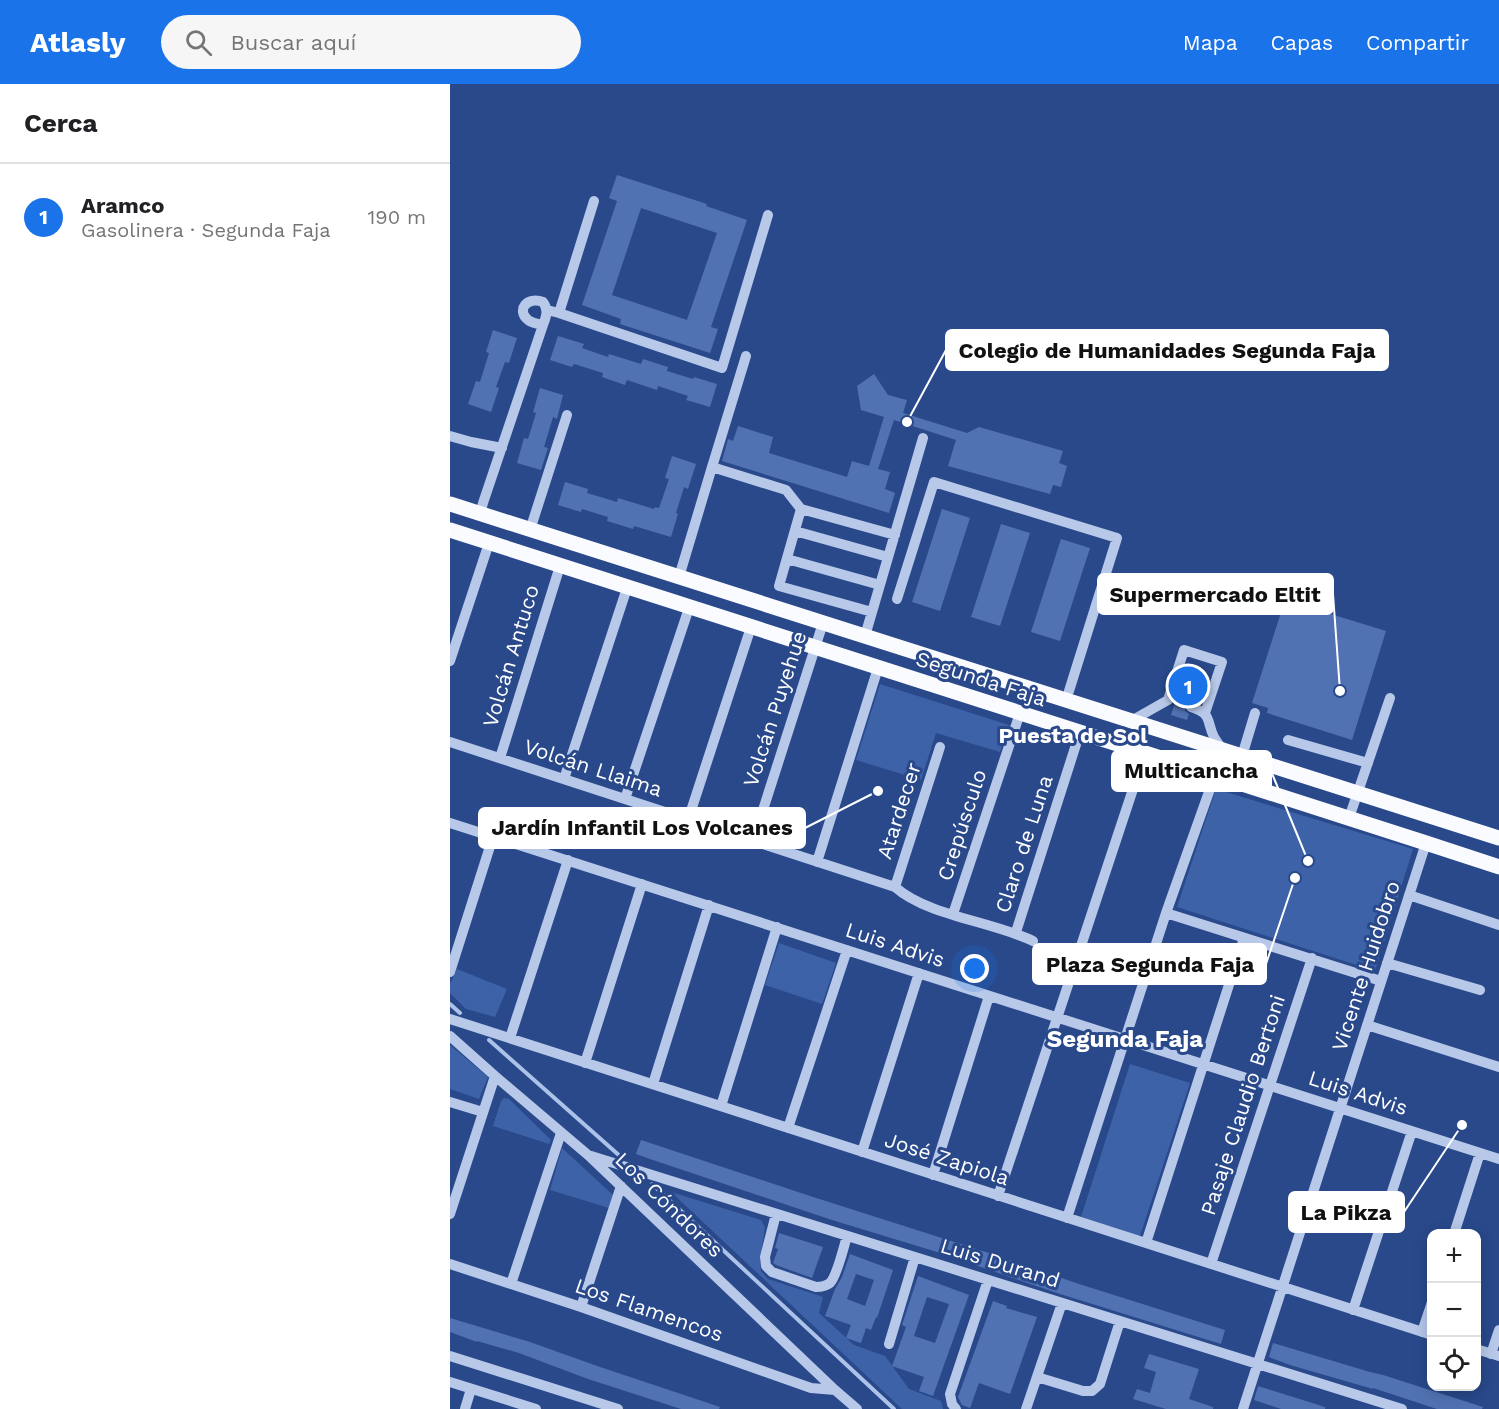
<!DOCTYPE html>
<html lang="es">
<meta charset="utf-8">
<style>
body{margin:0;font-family:"Work Sans",sans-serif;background:#f6f6f6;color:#202124}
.controls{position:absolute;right:18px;bottom:18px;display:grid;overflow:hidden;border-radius:12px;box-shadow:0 3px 15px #0003}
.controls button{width:54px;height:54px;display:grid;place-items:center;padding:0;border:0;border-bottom:2px solid #e0e0e0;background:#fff;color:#202124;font:30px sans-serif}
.you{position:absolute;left:525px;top:885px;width:21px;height:21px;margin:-15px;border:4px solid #fff;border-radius:50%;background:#1a73e8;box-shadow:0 0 0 9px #1a73e833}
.badge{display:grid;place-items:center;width:39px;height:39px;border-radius:50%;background:#1a73e8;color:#fff;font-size:20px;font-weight:700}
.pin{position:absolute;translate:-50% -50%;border:3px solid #fff;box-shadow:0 2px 6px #0006}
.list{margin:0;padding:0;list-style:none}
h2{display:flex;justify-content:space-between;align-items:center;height:78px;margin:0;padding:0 24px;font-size:26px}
h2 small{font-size:20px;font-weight:400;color:#757577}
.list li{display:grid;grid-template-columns:39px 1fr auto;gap:18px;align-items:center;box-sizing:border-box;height:108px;padding:0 24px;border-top:2px solid #e0e0e0}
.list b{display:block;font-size:22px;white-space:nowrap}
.list p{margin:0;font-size:20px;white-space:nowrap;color:#757577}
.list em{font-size:20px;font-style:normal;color:#757577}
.icon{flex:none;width:33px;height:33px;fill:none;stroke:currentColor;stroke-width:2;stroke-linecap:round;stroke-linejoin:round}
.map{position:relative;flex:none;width:1049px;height:1325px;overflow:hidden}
header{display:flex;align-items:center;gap:36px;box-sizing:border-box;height:84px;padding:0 30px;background:#1a73e8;color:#fff}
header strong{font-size:28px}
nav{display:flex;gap:33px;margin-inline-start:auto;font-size:21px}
.search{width:420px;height:54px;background:#f6f6f6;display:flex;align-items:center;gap:15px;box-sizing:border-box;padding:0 21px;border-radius:33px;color:#757577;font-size:22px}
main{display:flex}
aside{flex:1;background:#fff}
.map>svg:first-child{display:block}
.green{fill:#3d62a7}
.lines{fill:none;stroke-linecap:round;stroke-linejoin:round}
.stream{stroke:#acc2e9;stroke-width:4}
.building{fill:#5172b2;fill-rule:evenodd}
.minor-tunnel{stroke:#49649c;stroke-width:10;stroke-dasharray:10 5;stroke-linecap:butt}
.minor{stroke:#b7c8e9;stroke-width:10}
.major{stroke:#fafbfe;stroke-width:15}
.labels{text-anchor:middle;stroke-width:6;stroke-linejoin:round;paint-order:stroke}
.street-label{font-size:21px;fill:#fff;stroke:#29498b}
.neighbourhood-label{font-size:22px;font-weight:bold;fill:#fff;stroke:#29498b}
.quarter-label{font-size:24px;font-weight:bold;fill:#fff;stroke:#29498b}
.leader{fill:none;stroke:#fff;stroke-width:2}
.callout-dot{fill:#fff;stroke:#29498b;stroke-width:2}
.callout{fill:#fff;stroke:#fff;stroke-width:2}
.callout-label{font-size:22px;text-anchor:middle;font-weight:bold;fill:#111}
</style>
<header>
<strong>Atlasly</strong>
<div class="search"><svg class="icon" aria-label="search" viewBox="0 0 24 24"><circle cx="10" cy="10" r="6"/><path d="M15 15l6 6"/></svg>Buscar aquí</div>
<nav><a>Mapa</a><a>Capas</a><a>Compartir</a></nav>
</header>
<main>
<aside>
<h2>Cerca<small></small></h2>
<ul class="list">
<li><span class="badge">1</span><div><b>Aramco</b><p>Gasolinera · Segunda Faja</p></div><em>190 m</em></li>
</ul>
</aside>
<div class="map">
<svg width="1049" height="1325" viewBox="0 0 1049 1325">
<rect width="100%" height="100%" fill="#29498b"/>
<path class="green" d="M 430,600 L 559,641 L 550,668 L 486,649 L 471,696 L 406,676 Z
M 766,705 L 963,765 L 925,887 L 727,823 Z
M 329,859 L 386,879 L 372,920 L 315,901 Z
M 7,885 L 57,905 L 45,933 L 16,925 L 0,909 L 0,900 Z
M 0,961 L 38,993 L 29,1015 L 0,1005 Z
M 680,980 L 740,999 L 690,1152 L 631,1133 Z
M 54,1014 L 59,1015 L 101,1056 L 99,1060 L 43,1042 L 51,1017 Z
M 112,1064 L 163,1111 L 159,1124 L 100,1106 Z
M 221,1108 L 311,1136 L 315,1143 L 310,1178 L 311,1187 L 318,1195 L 373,1213 L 369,1229 L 404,1261 L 435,1272 L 459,1305 L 491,1317 L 493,1325 L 452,1325 Z"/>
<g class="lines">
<path class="stream" d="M 0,920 L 10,929
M 39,956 L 171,1073
M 202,1100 L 444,1325"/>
</g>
<path class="building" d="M 167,91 L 257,120 L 256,122 L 297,136 L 261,243 L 268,245 L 260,269 L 170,240 L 171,235 L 132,221 L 167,117 L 159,114 ZM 191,124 L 267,149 L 237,236 L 162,211 Z
M 43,246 L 67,254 L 59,279 L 55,278 L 46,303 L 49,304 L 41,328 L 18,320 L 26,297 L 30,298 L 39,269 L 36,268 Z
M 108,252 L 134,260 L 132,264 L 158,273 L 159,270 L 191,280 L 193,275 L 218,283 L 217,287 L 243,295 L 244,293 L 267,300 L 260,323 L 236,316 L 238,312 L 208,302 L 207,306 L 177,296 L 175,301 L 152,293 L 153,289 L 124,280 L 122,283 L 100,276 Z
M 424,290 L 438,311 L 457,316 L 453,329 L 517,349 L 529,343 L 613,367 L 609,379 L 617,382 L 611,403 L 603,401 L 600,410 L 498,382 L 506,356 L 444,336 L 428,385 L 440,388 L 435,405 L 445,409 L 439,429 L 272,377 L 278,355 L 283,357 L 288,342 L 323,353 L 319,369 L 397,393 L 402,377 L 419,382 L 434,333 L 411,326 L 407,302 Z
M 90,304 L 113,311 L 107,335 L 103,333 L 94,363 L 98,364 L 91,386 L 67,379 L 74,354 L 78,355 L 86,329 L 83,328 Z
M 222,372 L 246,380 L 238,405 L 234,403 L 226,429 L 228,430 L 221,453 L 184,442 L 183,445 L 157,437 L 158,433 L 132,425 L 131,428 L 108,421 L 115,398 L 138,405 L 137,409 L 167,418 L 168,414 L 204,425 L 205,423 L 209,424 L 219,395 L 215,394 Z
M 492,425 L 520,434 L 490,527 L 462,518 Z
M 551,440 L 580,449 L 550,542 L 521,533 Z
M 611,455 L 640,464 L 610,557 L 581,548 Z
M 835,516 L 936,547 L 902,656 L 817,629 L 818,624 L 802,619 Z
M 736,586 L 752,591 L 744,616 L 737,617 L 734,621 L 735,627 L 739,630 L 737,636 L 721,631 Z
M 191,1056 L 360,1112 L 542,1170 L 629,1200 L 775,1246 L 771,1260 L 607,1209 L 487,1168 L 382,1136 L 200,1075 L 186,1070 Z
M 329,1149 L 373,1163 L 362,1194 L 326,1181 L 323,1179 L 328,1165 L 325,1164 Z
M 400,1170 L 443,1186 L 427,1234 L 426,1233 L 421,1246 L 416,1244 L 411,1259 L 396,1254 L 401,1241 L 375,1232 L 385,1205 L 392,1193 ZM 406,1190 L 424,1196 L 415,1222 L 397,1215 Z
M 468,1192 L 519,1211 L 483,1312 L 469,1307 L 474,1293 L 442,1282 L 456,1243 L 452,1241 ZM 477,1213 L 499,1220 L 485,1259 L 464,1252 Z
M 543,1217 L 557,1222 L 556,1224 L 587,1233 L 560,1310 L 529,1299 L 520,1324 L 512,1321 L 508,1313 Z
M 0,1234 L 80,1258 L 150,1283 L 270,1323 L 269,1325 L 231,1325 L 138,1295 L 69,1269 L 27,1257 L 27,1258 L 0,1248 Z
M 823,1259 L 920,1288 L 933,1291 L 1033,1323 L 1032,1325 L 987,1325 L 923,1304 L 923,1305 L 840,1281 L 819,1273 Z
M 699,1270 L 749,1285 L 739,1315 L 763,1323 L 763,1325 L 716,1325 L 683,1315 L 687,1305 L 700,1309 L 706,1288 L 694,1284 Z
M 808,1302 L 875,1323 L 875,1325 L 831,1325 L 804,1316 Z"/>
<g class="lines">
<path class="minor-tunnel" d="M 726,618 L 741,623"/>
<path class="minor" d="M 97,226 L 109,229 L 272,284 L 318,131
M 109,229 L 144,117
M 0,352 L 21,358 L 52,364
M 262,383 L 296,272
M 351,425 L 329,502 L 422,528
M 30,430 L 33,419 L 93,241 C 96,233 99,226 93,218 C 77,212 66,226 78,236 C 82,239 88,240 93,241
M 80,446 L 117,331
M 345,447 L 438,473
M 337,475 L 430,501
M 229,493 L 262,383 L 336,406 L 351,425 L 445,451
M 447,515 L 484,398 L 667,454 L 619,607
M 415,552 L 473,354
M 0,577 L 39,459
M 741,623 C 763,630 756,637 764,653 C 767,658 770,662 773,666
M 681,637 L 718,616 L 734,566 L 772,578 L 755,629
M 838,656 L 918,679
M 0,658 L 445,803 C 478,832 541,837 583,857
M 792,672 L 805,629
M 50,674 L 110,482
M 114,695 L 177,504
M 175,715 L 239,524
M 899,734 L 940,614
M 238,736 L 301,543
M 0,739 L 1049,1075
M 303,757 L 373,539
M 367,778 L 428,584
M 445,803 L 490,663
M 959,811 L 1049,841
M 716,829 L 931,897
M 503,830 L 570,629
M 566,848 L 630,648
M 937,879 L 1030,906
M 0,888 L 43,753
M 0,935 L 982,1251
M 917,941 L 1049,983
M 0,952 L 45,992 L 138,1071 L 385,1306 L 407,1325
M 60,954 L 118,776
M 135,979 L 192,800
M 203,1000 L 259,821
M 0,1018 L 33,1028
M 271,1022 L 327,843
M 338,1044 L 397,866
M 412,1068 L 469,889
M 138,1071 L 952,1325
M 483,1091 L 539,912
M 548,1112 L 695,669
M 0,1130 L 45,992
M 326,1130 L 315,1173 L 316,1182 L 322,1188 L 366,1203 C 371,1203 376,1202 380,1199 C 387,1192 394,1162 397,1152
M 617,1134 L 716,829 L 765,691
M 1004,1150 L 1030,1069
M 696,1159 L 794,854
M 0,1180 L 131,1223 L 361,1304 L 385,1306
M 761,1180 L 862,874
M 61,1200 L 111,1049
M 131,1223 L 171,1102
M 903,1226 L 962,1047
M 972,1248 L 982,1218
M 439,1260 L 465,1173
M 1026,1265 L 1049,1272
M 1041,1270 L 1049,1246
M 0,1272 L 168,1325
M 587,1293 L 633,1307 L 642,1307 L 650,1300 L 670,1237
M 0,1298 L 86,1325
M 15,1325 L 21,1305
M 506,1325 L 502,1320 L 500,1310 L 538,1196
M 576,1325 L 612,1219
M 793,1325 L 976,759"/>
<path class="major" d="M 0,420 L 1049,754
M 0,446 L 976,759 L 1049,783"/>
</g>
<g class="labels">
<g class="street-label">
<text transform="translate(61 572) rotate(-73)" y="7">Volcán Antuco</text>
<text transform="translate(531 595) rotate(18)" y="7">Segunda Faja</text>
<text transform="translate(325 625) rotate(-72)" y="7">Volcán Puyehue</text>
<text transform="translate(143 684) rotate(18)" y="7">Volcán Llaima</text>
<text transform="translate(449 727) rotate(-72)" y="7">Atardecer</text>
<text transform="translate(512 741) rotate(-72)" y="7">Crepúsculo</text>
<text transform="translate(574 760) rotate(-72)" y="7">Claro de Luna</text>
<text transform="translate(445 861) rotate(18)" y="7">Luis Advis</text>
<text transform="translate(916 882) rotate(-72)" y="7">Vicente Huidobro</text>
<text transform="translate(908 1009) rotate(18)" y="7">Luis Advis</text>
<text transform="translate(793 1021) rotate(-72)" y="7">Pasaje Claudio Bertoni</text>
<text transform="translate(497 1075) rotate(18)" y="7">José Zapiola</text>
<text transform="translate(219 1121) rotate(44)" y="7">Los Cóndores</text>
<text transform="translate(550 1179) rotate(17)" y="7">Luis Durand</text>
<text transform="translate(199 1226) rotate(19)" y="7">Los Flamencos</text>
</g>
<g class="neighbourhood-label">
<text x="623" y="659">Puesta de Sol</text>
</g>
<g class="quarter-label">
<text x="675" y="963">Segunda Faja</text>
</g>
</g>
<path class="leader" d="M457 338L496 266M890 607L883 510M858 777L821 687M428 707L355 744M845 794L816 880M1012 1041L954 1128"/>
<g class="callout-dot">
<circle cx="457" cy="338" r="6"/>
<circle cx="890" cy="607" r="6"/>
<circle cx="858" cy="777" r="6"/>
<circle cx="428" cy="707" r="6"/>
<circle cx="845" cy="794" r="6"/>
<circle cx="1012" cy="1041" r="6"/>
</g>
<g class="callout">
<rect x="496" y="246" width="442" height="40" rx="6"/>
<rect x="648" y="490" width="235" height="40" rx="6"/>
<rect x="662" y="667" width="159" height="40" rx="6"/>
<rect x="29" y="724" width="326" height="40" rx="6"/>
<rect x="583" y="860" width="233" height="40" rx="6"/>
<rect x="839" y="1108" width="115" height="40" rx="6"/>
</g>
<g class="callout-label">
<text x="717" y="274">Colegio de Humanidades Segunda Faja</text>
<text x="765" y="518">Supermercado Eltit</text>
<text x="741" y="694">Multicancha</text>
<text x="192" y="751">Jardín Infantil Los Volcanes</text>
<text x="700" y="888">Plaza Segunda Faja</text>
<text x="896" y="1136">La Pikza</text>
</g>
</svg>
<div class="controls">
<button>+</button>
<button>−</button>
<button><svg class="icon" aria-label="locate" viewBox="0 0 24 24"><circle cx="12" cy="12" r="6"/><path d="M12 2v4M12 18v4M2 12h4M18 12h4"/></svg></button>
</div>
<div class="you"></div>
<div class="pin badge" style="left:738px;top:602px">1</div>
</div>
</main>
